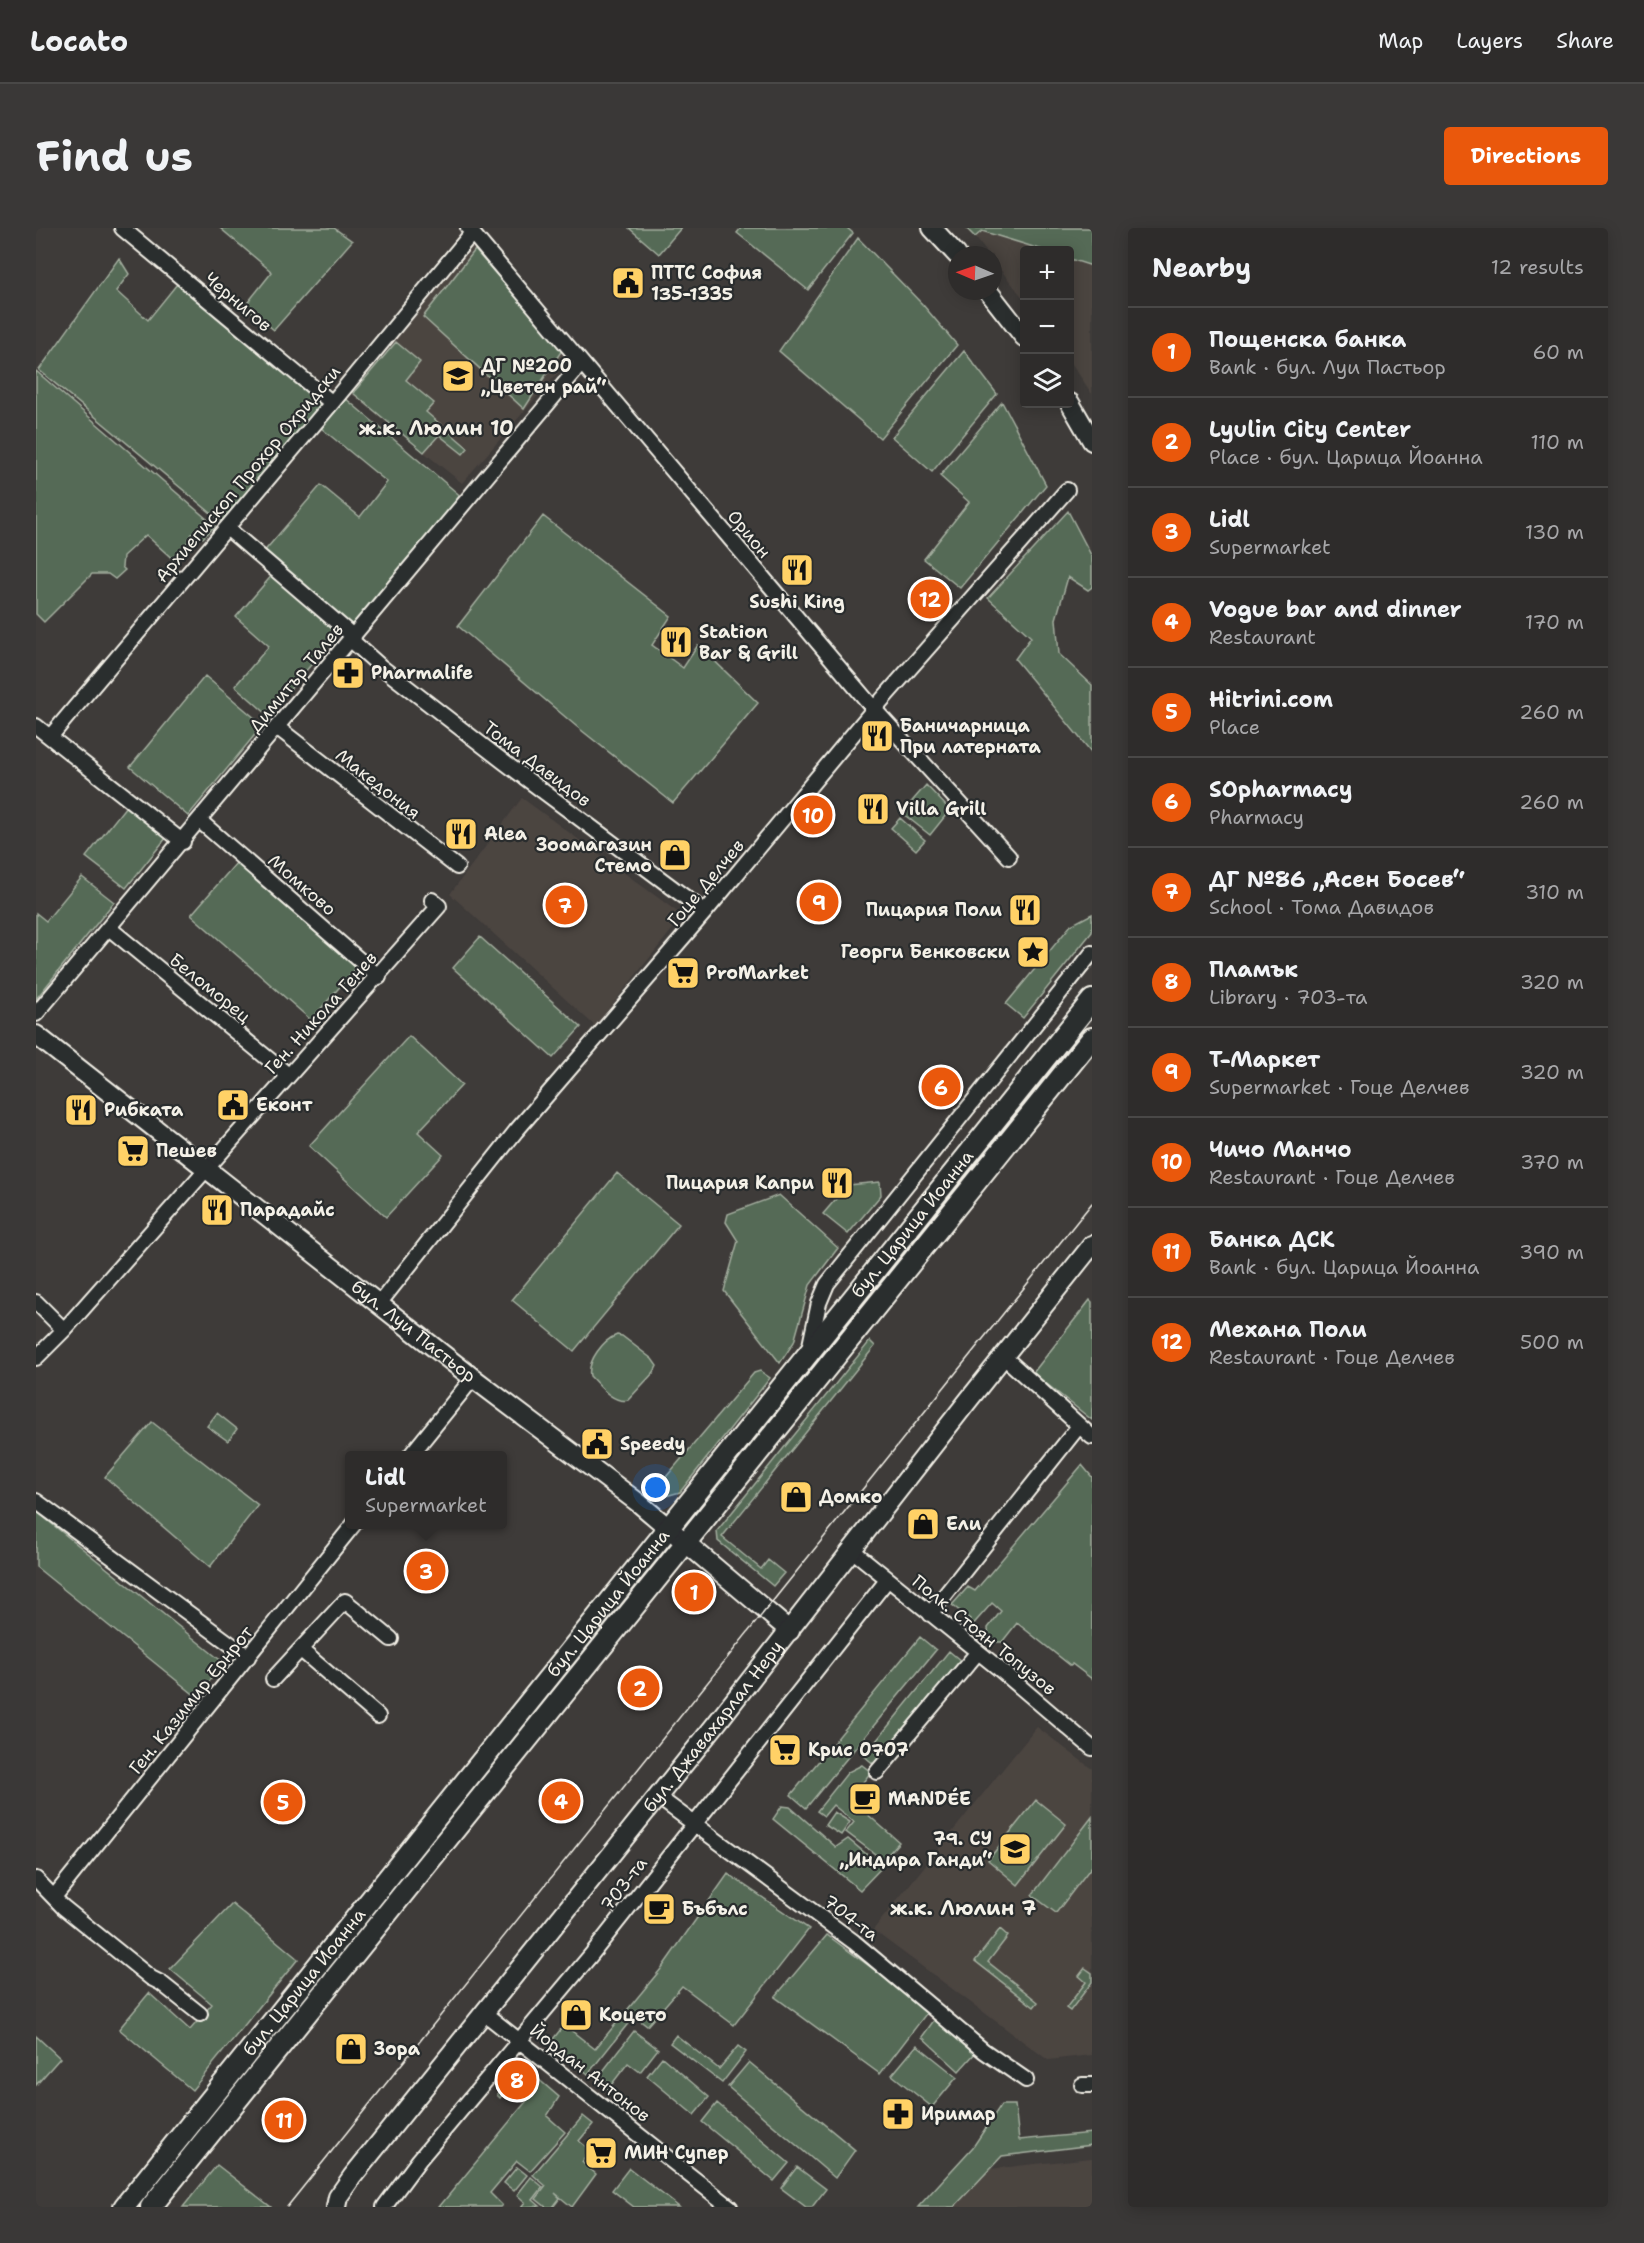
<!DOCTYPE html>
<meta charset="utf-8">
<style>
body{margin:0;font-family:"Shantell Sans",sans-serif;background:#3a3837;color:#f1f3f6}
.controls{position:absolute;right:18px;top:18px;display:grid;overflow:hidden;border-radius:6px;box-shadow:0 3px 15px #0003}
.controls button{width:54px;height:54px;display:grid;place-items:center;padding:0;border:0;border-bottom:2px solid #494847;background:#2e2c2b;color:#f1f3f6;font:30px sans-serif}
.compass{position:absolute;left:912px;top:18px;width:54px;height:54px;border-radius:50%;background:#2e2c2b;box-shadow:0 3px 15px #0003;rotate:272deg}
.you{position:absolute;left:620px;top:1260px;width:21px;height:21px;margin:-15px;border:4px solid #fff;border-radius:50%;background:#1a73e8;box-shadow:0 0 0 9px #1a73e833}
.badge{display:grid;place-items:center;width:39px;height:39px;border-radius:50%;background:#ea580c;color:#fff;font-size:20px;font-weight:700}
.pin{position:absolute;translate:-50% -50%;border:3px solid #fff;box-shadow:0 2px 6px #0006}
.popup{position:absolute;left:309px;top:1223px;width:162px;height:78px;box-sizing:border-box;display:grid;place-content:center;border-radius:6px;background:#2e2c2b;filter:drop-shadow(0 2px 4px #0005);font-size:20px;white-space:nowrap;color:#a7a7a9}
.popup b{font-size:22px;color:#f1f3f6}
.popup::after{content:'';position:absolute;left:50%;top:100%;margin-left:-12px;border:12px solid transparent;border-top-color:#2e2c2b}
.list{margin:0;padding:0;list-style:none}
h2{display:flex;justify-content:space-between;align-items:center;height:78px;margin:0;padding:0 24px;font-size:26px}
h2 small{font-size:20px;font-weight:400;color:#a7a7a9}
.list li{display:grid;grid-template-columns:39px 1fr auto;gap:18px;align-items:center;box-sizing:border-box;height:90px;padding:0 24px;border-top:2px solid #494847}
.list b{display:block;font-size:22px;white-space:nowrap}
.list p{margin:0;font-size:20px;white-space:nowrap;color:#a7a7a9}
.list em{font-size:20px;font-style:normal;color:#a7a7a9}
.icon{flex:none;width:33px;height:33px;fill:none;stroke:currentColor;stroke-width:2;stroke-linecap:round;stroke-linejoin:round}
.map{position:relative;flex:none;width:1056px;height:1979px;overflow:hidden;border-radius:6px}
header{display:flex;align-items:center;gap:36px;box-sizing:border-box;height:84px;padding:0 30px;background:#2e2c2b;border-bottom:2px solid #494847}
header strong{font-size:28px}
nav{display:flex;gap:33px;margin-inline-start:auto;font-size:21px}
.intro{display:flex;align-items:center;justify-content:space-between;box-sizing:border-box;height:144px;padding:0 36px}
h1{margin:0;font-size:42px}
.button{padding:15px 27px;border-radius:6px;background:#ea580c;color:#fff;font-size:21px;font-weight:700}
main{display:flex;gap:36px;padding:0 36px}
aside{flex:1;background:#2e2c2b;border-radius:6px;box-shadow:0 3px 15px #0003}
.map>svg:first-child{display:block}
.built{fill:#4c4541}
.green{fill:#546a56;stroke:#a4ae9f;stroke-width:1.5}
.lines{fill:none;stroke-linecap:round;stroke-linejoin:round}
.street-casing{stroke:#f4f1e8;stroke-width:18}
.secondary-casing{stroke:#f4f1e8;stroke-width:22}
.primary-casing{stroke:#f4f1e8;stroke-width:24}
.street{stroke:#2a2d2e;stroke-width:14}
.secondary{stroke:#2a2d2e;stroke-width:18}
.primary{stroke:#2a2d2e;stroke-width:20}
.tram{stroke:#f4f1e8;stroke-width:1.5}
.labels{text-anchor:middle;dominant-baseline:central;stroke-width:4.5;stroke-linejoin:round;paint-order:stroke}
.poi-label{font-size:18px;font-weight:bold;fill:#f4f1e8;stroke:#2a2d2e;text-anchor:start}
.street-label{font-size:18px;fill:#f4f1e8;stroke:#2a2d2e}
.quarter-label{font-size:21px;font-weight:bold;fill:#f4f1e8;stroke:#2a2d2e}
</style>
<header>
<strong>Locato</strong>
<nav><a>Map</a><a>Layers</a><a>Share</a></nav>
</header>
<div class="intro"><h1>Find us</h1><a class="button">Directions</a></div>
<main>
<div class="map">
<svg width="1056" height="1979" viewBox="0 0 1056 1979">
<rect width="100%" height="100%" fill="#3e3b39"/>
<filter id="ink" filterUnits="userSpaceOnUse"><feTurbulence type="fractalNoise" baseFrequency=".0167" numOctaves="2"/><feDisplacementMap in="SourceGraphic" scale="12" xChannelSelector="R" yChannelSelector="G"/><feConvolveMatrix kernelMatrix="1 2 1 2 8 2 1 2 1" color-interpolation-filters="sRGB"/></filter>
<g filter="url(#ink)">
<path class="built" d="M946,3L1007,22H988V71L957,32V27H953L939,9Z
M436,16L532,133L426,255L313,164Z
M1034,31L1056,38V166L1034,133Z
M486,570L647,688L559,798L414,666Z
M1001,1499L1056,1541V1827L1012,1832L837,1702Z
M1056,1930V1979H918L953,1941Z"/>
<path class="green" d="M184,0H298L316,13L238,102L209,78L236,44Z
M593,0H645L623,26Z
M705,0H811L817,5L772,62L701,5Z
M930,0H1056V38L1034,31V22H1007L946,3L939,9Z
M822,10L887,77L921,117L844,210L743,123Z
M439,22L526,122L488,181L387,89Z
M83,30L93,46L80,63L112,92L141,56L288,173L187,295L3,142Z
M360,114L384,134L370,152L398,175L390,184L432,220L427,226L403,207L388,224L317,165Z
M928,123L961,166L896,244L856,209Z
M0,143L179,298L167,310L156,306L140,334L110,307L87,328L86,339L89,342L79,351L72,346H56L8,394L0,386Z
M309,170L427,270L317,403L226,326L285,257L324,289L351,254L285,200Z
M966,174L1010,257L924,360L888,331L933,274L904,248Z
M1032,283L1056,329V359L1052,362L1032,349L1020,391L1023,426L1056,457V525L979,431L995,409L952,370Z
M507,288L635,388L616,417L647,440L662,417L722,475L637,575L540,498L422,398Z
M238,345L304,403L232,487L199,458L233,418L200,389Z
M169,448L227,497L152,588L94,539Z
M890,557L914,582L894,607L866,585Z
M90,578L130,610L90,660L50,629Z
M864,590L889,612L880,622L855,600Z
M201,634L321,739L275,792L155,687Z
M46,649L78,674L0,771V685L10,693Z
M1056,686V704L987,790L970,776L1035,697Z
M444,709L545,799L517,830L417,740Z
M373,808L426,857L382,904L407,927L350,989L273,918Z
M581,945L643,996L538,1123L476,1072Z
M844,954L845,967L812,1006L787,986L812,957Z
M743,967L802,1020L774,1057L758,1114L744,1135L688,1063L702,1013L690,994L692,986Z
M1054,1072L1056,1074V1192L997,1145Z
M581,1107L586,1108L616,1131L621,1138L618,1144L592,1172C577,1176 564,1158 554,1148C551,1133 567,1112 581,1107Z
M834,1113L839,1118L686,1309L725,1341L732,1332L748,1345L737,1358L682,1313L681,1303Z
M724,1143L734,1150L644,1264L630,1268L619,1262L718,1145Z
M181,1185L201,1201L192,1213L171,1198Z
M116,1194L222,1277L174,1339L69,1249Z
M1046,1237L1056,1249V1451L1036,1436L1034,1437L981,1395L966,1414H953L952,1400L965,1383L956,1375L933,1401L928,1399L934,1391L916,1377L932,1359L939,1363Z
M0,1283L188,1435L161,1469L0,1339Z
M884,1409L900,1422L770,1580L755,1567Z
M913,1423L925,1433L840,1538L828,1528Z
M826,1537L835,1544L814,1571L863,1614L847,1632L810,1604L818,1594L797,1577L788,1588L781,1583L812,1544Z
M1000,1572L1030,1596L982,1657L952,1632Z
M746,1578L754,1579L800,1619L812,1611L846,1639L824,1662L737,1591Z
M798,1584L814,1594L805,1607L789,1597Z
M1056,1589V1638L1020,1685L996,1667Z
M692,1646L773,1701L698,1797L646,1758L611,1798L598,1788L552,1846L514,1815L528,1797L559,1821L625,1741Z
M196,1676L262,1731L156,1862L83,1801L113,1765L154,1802L176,1776L134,1741Z
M964,1701L972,1708L952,1734L1002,1774L998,1779L939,1733Z
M791,1707L893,1782L844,1846L739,1769Z
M1049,1740L1056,1745V1754L1034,1783L1030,1780L1050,1754L1043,1748Z
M901,1788L941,1823L923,1843L886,1809Z
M598,1803L622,1821L604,1844L592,1835L572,1861L560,1852Z
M640,1807L683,1841L702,1818L710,1824L686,1855L634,1815Z
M0,1808L24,1830L0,1857Z
M881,1817L921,1849L896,1879L856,1847Z
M626,1829L673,1869L658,1887L611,1848Z
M713,1834L819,1922L799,1950L692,1859Z
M486,1837L523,1869L511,1888L529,1904L494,1943L481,1933L454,1965L466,1977L464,1979H403L498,1864L481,1850L464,1870L461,1867Z
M681,1875L753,1935L738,1953L666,1894Z
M965,1877H979L983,1912L1056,1905V1917L966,1928L918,1979H882L937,1919Z
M547,1888L557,1896L543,1913L554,1922L546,1934L560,1946L536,1979L519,1965L524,1970L517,1979H510L500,1971L510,1958L497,1947Z
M181,1937L235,1979H147Z
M481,1939L491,1947L478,1963L468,1955Z
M761,1939L790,1961L776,1979H770L745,1960Z
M593,1940L643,1979H598L576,1962Z
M495,1949L507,1959L497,1972L504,1978L485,1979L489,1974L481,1967Z"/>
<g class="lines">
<g class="street-casing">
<path id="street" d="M86,0L296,175
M432,0L838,481L973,629
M191,300L318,409
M315,412L344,438L468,534L669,684
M0,498L147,614
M242,500L421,639
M14,509L296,175L436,5
M164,593L343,749
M73,700L252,847
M0,786L545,136
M0,1074L28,1102
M342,1077L480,903L669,684L838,481L1031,262
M773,1122L783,1075L791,1056L1056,725
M967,1128L1056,1209
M0,1130L28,1102L403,678L396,672
M374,1228L437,1150
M0,1273L212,1429
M816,1322L961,1439L1056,1520
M894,1386L1043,1198
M265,1422L342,1488
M237,1451L309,1373L355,1411
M841,1544L942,1424
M622,1569L818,1714L948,1823L990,1852
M0,1651L27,1679L115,1750L125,1755L164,1786
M18,1669L318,1296
M448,1785L694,1979
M1046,1857H1056
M348,1979L383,1932L555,1727L852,1351"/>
</g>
<g class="secondary-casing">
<g id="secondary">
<path d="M896,0L921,27"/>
<path d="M952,63L988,109"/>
<path d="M1034,175L1056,213"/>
<path id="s1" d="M0,807L437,1150L604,1276L754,1403"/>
<path id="s2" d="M300,1979L302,1969L316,1949L680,1496L931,1174L1056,1017"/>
</g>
</g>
<g class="primary-casing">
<g id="primary">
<path id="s3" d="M88,1979L1056,772"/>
<path d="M115,1979L1056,810"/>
</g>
</g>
<use href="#street" class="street"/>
<use href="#secondary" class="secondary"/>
<use href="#primary" class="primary"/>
<path class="tram" d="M251,1979L1056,975"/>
</g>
</g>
<defs>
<g id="civic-square" transform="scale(1.725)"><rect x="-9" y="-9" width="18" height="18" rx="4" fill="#ffd166" stroke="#2a2d2e"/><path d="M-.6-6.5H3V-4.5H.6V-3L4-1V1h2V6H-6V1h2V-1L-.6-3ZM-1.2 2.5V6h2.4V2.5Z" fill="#111"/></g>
<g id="school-square" transform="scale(1.725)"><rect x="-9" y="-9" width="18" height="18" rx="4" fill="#ffd166" stroke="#2a2d2e"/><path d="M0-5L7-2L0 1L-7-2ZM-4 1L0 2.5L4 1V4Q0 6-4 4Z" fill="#111"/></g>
<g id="restaurant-square" transform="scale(1.725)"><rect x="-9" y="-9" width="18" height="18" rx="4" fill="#ffd166" stroke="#2a2d2e"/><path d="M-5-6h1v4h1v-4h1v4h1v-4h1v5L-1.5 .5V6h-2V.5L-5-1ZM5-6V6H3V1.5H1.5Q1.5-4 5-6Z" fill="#111"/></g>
<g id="pharmacy-square" transform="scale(1.725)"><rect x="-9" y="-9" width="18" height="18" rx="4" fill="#ffd166" stroke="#2a2d2e"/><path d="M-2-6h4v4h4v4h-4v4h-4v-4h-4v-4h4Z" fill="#111"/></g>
<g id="shop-square" transform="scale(1.725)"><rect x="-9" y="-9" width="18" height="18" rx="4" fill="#ffd166" stroke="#2a2d2e"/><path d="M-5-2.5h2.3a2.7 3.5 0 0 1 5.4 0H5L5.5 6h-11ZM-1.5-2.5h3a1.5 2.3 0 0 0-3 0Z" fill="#111"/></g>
<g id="sight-square" transform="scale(1.725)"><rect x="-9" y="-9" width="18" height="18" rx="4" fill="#ffd166" stroke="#2a2d2e"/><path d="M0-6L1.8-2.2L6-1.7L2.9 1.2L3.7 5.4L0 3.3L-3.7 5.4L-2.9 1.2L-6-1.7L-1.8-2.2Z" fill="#111"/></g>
<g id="supermarket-square" transform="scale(1.725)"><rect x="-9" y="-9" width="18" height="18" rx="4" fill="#ffd166" stroke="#2a2d2e"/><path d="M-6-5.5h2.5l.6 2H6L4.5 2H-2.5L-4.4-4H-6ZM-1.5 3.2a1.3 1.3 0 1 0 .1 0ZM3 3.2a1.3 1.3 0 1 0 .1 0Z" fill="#111"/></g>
<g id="cafe-square" transform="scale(1.725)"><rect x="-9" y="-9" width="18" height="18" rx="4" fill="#ffd166" stroke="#2a2d2e"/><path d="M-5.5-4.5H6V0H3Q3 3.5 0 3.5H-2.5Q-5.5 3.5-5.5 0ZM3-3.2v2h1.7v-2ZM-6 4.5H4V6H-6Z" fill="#111"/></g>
</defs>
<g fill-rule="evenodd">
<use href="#civic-square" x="592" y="55"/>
<use href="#school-square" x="422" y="148"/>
<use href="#restaurant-square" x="761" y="342"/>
<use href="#restaurant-square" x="640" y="414"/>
<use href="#pharmacy-square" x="312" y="445"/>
<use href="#restaurant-square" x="841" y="508"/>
<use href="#restaurant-square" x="837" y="581"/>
<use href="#restaurant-square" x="425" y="606"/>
<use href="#shop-square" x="639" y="627"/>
<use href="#restaurant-square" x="989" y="682"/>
<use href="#sight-square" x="997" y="724"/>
<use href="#supermarket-square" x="647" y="745"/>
<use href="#civic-square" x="197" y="877"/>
<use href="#restaurant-square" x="45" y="882"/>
<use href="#supermarket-square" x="97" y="923"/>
<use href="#restaurant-square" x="801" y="955"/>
<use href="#restaurant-square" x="181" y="982"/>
<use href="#civic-square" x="561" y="1216"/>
<use href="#shop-square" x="760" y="1269"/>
<use href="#shop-square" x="887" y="1296"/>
<use href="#supermarket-square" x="749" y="1522"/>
<use href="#cafe-square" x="829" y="1571"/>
<use href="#school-square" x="979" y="1621"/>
<use href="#cafe-square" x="623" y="1681"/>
<use href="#shop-square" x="540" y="1787"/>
<use href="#shop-square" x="315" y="1821"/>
<use href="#pharmacy-square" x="862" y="1886"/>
<use href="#supermarket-square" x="565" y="1925"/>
</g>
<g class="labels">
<g class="poi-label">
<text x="615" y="45">ПТТС София<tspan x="615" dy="21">135-1335</tspan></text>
<text x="445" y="138">ДГ №200<tspan x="445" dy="21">„Цветен рай“</tspan></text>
<text x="761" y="374" text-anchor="middle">Sushi King</text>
<text x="663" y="404">Station<tspan x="663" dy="21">Bar &amp; Grill</tspan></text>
<text x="335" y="445">Pharmalife</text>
<text x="864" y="498">Баничарница<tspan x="864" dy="21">При латерната</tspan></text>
<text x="860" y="581">Villa Grill</text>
<text x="448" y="606">Alea</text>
<text x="616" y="617" text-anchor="end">Зоомагазин<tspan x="616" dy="21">Стемо</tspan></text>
<text x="966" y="682" text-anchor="end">Пицария Поли</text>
<text x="974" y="724" text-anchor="end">Георги Бенковски</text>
<text x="670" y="745">ProMarket</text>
<text x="220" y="877">Еконт</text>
<text x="68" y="882">Рибката</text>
<text x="120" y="923">Пешев</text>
<text x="778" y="955" text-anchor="end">Пицария Капри</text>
<text x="204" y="982">Парадайс</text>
<text x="584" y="1216">Speedy</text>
<text x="783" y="1269">Домко</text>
<text x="910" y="1296">Ели</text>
<text x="772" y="1522">Крис 0707</text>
<text x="852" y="1571">MANDÉE</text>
<text x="956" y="1611" text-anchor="end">79. СУ<tspan x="956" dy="21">„Индира Ганди“</tspan></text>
<text x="646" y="1681">Бъбълс</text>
<text x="563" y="1787">Коцето</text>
<text x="338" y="1821">Зора</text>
<text x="885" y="1886">Иримар</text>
<text x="588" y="1925">МИН Супер</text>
</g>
<g class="street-label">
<text transform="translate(202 74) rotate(40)">Чернигов</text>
<text transform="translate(212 246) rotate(-50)">Архиепископ Прохор Охридски</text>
<text transform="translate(713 306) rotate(50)">Орион</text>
<text transform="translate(260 450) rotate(-50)">Димитър Талев</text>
<text transform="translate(501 536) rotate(37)">Тома Давидов</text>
<text transform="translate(342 556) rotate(38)">Македония</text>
<text transform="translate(670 655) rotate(-50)">Гоце Делчев</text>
<text transform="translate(266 657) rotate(41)">Момково</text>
<text transform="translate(174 760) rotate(39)">Беломорец</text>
<text transform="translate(285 785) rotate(-48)">Ген. Никола Генев</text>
<text stroke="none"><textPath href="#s3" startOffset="1260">бул. Царица Йоанна</textPath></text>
<text stroke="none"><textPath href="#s1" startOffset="480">бул. Луи Пастьор</textPath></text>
<text stroke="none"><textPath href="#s3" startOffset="774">бул. Царица Йоанна</textPath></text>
<text transform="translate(948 1407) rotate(39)">Полк. Стоян Топузов</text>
<text transform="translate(155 1472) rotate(-51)">Ген. Казимир Ернрот</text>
<text stroke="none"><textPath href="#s2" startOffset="612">бул. Джавахарлал Неру</textPath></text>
<text transform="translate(588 1656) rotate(-52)">703-та</text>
<text transform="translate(815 1690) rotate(37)">704-та</text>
<text stroke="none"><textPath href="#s3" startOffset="288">бул. Царица Йоанна</textPath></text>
<text transform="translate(554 1845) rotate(38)">Йордан Антонов</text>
</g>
<g class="quarter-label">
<text x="400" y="200">ж.к. Люлин 10</text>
<text x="927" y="1680">ж.к. Люлин 7</text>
</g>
</g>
</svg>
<div class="controls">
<button>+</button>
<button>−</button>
<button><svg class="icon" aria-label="layers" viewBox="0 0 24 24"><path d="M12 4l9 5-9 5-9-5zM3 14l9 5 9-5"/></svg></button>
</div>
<svg class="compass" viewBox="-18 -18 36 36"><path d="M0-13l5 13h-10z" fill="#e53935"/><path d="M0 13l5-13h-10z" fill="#a7a7a9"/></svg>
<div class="you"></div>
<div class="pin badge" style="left:658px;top:1364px">1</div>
<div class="pin badge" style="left:604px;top:1460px">2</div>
<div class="pin badge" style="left:390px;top:1343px">3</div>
<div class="popup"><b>Lidl</b>Supermarket</div>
<div class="pin badge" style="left:525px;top:1573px">4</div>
<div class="pin badge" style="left:247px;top:1574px">5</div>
<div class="pin badge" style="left:905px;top:859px">6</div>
<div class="pin badge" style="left:529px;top:677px">7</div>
<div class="pin badge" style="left:481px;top:1852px">8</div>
<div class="pin badge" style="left:783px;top:674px">9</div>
<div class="pin badge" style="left:777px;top:587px">10</div>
<div class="pin badge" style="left:248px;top:1892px">11</div>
<div class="pin badge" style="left:894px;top:371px">12</div>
</div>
<aside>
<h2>Nearby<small>12 results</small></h2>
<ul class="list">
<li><span class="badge">1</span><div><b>Пощенска банка</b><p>Bank · бул. Луи Пастьор</p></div><em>60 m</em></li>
<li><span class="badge">2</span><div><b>Lyulin City Center</b><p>Place · бул. Царица Йоанна</p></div><em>110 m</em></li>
<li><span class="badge">3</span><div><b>Lidl</b><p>Supermarket</p></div><em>130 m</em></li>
<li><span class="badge">4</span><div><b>Vogue bar and dinner</b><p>Restaurant</p></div><em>170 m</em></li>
<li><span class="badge">5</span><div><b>Hitrini.com</b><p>Place</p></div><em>260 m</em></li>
<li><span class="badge">6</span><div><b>SOpharmacy</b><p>Pharmacy</p></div><em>260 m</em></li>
<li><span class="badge">7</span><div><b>ДГ №86 „Асен Босев“</b><p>School · Тома Давидов</p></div><em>310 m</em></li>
<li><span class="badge">8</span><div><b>Пламък</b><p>Library · 703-та</p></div><em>320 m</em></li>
<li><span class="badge">9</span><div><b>Т-Маркет</b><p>Supermarket · Гоце Делчев</p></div><em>320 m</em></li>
<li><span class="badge">10</span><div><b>Чичо Манчо</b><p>Restaurant · Гоце Делчев</p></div><em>370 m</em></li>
<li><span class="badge">11</span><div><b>Банка ДСК</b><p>Bank · бул. Царица Йоанна</p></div><em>390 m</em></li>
<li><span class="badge">12</span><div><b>Механа Поли</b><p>Restaurant · Гоце Делчев</p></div><em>500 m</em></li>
</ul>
</aside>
</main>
